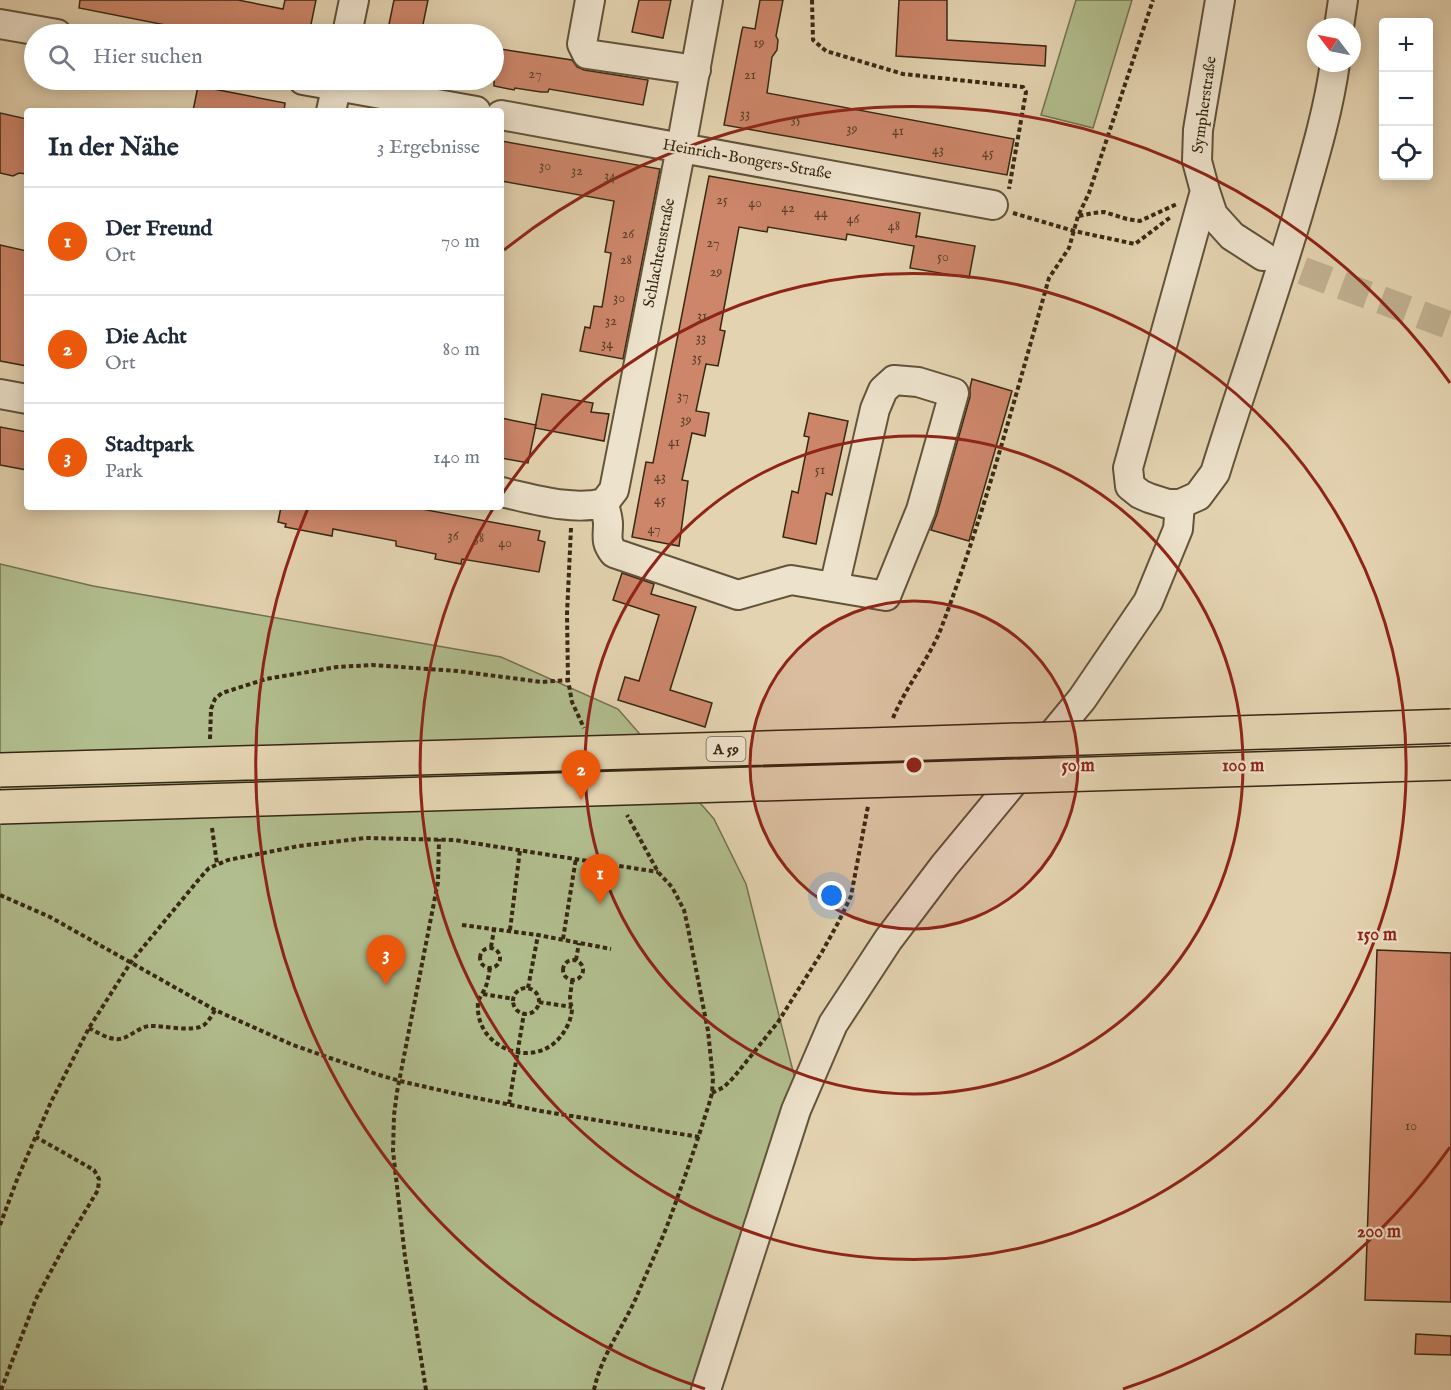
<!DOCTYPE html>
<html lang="de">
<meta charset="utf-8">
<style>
body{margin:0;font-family:"IM FELL English",serif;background:#f6f6f7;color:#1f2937}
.controls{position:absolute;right:18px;top:18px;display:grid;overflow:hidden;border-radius:6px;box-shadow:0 3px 15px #0003}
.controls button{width:54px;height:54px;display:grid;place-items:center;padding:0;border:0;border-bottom:2px solid #e0e1e3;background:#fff;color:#1f2937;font:30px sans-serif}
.compass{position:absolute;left:1307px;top:18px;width:54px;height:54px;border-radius:50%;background:#fff;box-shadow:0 3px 15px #0003;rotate:302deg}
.you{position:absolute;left:832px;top:896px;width:21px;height:21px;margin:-15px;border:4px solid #fff;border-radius:50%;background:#1a73e8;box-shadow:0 0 0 9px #1a73e833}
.badge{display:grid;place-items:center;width:39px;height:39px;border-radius:50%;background:#ea580c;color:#fff;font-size:20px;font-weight:700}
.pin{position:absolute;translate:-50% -50px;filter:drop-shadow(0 2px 3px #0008)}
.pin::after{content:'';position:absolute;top:32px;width:21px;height:18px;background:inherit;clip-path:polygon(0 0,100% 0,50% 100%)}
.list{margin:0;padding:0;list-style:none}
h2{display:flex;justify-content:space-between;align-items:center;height:78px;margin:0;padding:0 24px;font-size:26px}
h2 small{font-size:20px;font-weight:400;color:#747a83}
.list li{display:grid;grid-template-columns:39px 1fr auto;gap:18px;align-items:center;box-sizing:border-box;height:108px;padding:0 24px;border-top:2px solid #e0e1e3}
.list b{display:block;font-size:22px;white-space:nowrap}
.list p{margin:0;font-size:20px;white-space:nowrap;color:#747a83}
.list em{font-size:20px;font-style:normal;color:#747a83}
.icon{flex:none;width:33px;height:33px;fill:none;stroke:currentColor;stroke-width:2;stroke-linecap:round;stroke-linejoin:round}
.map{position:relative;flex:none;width:1451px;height:1390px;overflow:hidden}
.search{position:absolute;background:#fff;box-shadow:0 3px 15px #0003;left:24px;top:24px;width:480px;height:66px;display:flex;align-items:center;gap:15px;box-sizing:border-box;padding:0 21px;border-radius:33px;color:#747a83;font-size:22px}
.panel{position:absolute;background:#fff;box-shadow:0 3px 15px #0003;left:24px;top:108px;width:480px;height:402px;border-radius:6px}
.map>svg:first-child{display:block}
.green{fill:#b1bd8e;stroke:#747250;stroke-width:1.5}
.building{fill:#cd866a;stroke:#372813;stroke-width:1.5}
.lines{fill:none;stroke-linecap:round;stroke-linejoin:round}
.minor-tunnel{stroke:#c1b191;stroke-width:28;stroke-dasharray:28 14;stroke-linecap:butt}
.minor-casing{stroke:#62533a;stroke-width:32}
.path{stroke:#372813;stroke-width:4;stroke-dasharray:4.5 3;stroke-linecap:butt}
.minor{stroke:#ede2cc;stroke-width:28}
.highway-bridge-casing{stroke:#372813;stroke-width:36;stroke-linecap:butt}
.highway-bridge{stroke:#e4d3b1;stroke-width:33}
.ring{fill:none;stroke:#8f2418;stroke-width:3}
.labels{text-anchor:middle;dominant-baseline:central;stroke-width:4.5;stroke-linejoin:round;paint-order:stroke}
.number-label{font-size:14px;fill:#5c4029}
.shield{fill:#ede2cc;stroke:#6e604a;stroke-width:1.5}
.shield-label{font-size:15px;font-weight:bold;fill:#372813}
.street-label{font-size:16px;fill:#372813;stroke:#ede2cc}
.centre{fill:#8f2418;stroke:#ede2cc;stroke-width:3}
.ring-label{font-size:18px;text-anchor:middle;font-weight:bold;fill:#8f2418;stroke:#ede2cc;stroke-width:4.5;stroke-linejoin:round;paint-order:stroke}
</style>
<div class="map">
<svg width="1451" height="1390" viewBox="0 0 1451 1390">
<rect width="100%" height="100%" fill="#e4d3b1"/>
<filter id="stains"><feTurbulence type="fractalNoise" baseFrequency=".00333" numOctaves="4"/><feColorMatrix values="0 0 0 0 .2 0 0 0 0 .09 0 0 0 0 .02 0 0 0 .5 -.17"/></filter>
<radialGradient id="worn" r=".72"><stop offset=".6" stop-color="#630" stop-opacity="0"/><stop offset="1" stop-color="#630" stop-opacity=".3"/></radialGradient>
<path class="green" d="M1076,0H1132L1093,128L1041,115Z
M0,564L93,586L501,657L618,709L714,819L746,884L797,1087L695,1390H0Z"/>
<path class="building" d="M80,0H238L283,9L285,0H316L309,34H211L79,8Z
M394,0H428L421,34H387Z
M639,0H671L663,38L632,32Z
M760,0H783L776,36L778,40L777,50L772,57L767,93L1014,139L1007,175L724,125L742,30L743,27L755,29Z
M899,0H947V40L1046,46L1045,66L896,56Z
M494,48L572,60L577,67L584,70L648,80L643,105L549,89L548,92H541L515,88L514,90L494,86Z
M198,86L285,103L284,111H193Z
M0,113L27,119V174L19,173L13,176L0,173Z
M501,141L660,169L623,359L580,351L585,327L590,328L594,306L602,307L611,253L605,252L614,201L501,181Z
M709,176L920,213L916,238V236L975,246L969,278L910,268L914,246L847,234L846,240L768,227L767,232L739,227L720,330L725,331L718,366L706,364L696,411L709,413L705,436L692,433L682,480L688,481L679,546L632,537L646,462L653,463Z
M0,245L27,251V366L0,361Z
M972,379L1012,391L969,541L931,530L937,514L970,397V388Z
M542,394L593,403L591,412L609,414L604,441L535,428Z
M809,413L848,421L832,495L826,493L816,544L783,537L792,491L798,493L809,437L804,436Z
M501,418L536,425L528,463L501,458Z
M0,427L27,432V470L0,465Z
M281,507H421V509L540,531L538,540L545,542L539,572L462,559L461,564L435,559L436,554L396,546V541L333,529L332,536L285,527L286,524L278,522Z
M622,573L654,584L651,594L696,607L670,690L712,703L705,727L618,700L625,677L639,681L659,615L613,600Z
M1377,950L1451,953V1302L1365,1300Z
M1416,1334L1451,1336V1355L1415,1354Z"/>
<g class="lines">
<path class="minor-tunnel" d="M1263,256L1451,326"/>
<g class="minor-casing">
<path id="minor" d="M590,0L582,44L587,54L696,70
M1220,0L1198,130L1197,161L1205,191L1213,215L1232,236L1263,256
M0,24L57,34
M1339,27L1343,0
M347,34L354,0
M303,80L476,111
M331,111L338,80
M501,115L993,205
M1205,191L1128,468L1130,486L1140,494L1149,498L1168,504H1180L1198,496L1215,473C1242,386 1272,301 1298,214C1312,165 1328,114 1335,63
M0,394L27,399
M501,492C534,499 571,511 604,503
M604,503C605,510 608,517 608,524C608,537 605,542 614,553L738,595L791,580L886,596L921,510L954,393L918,382L894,380L883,390L875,409L834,587
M604,503L614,490L681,148L708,0
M706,1390L796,1110L833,1024L888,940L944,866L1082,699L1148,602L1178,529L1180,504"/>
</g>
<path class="path" d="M812,0L813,40L826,51L903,74L1023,87L1026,92L1009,189
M1013,213L1074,231L1135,244L1172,216
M1079,216L1093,213L1104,212L1127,219L1140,221L1177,204
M571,528L567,614L568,680L572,702L584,728
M893,718C906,686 930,658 942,626C985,512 1016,394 1049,278L1069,248L1078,216L1089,193L1153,0
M210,739L211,709L215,699L222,693L266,679L302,673L337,667L372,665L457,671L542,682L568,680
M212,828L217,864
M0,895L50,917L215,1010L293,1045L376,1074L400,1081L457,1094L541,1111L699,1137
M462,925L538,935L611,949
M510,930L520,850
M563,939L576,858
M491,947L494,930
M480 958a10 10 0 1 1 20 0a10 10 0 1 1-20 0Z
M563 970a10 10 0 1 1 20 0a10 10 0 1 1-20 0Z
M576,960L579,943
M490,968C489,974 488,980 486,986C484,992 479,997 478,1003C474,1051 541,1073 565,1030C569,1024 572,1015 572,1008C571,1005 570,1002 570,999C570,993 572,986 572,980
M528,988L538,935
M513 1001a13 13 0 1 1 26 0a13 13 0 1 1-26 0Z
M483,994L514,999
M539,1002L572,1007
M89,1028C97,1032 106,1038 115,1039C127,1041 136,1028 149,1026C163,1025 192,1033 204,1025C209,1021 212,1015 215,1010
M712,1093L724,1087L734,1077L778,1022L822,952L838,923L851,896L868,806
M509,1104L524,1013
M0,1225L18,1177L51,1102L89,1028L131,962L200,878L209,868L228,860L299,846L366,838L454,840L658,872
M1,1390L36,1299L65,1245L98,1190L99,1179L94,1170L36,1137
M426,1390L405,1257L393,1151L394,1115L397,1092L438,882L439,839
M594,1390C601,1356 622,1329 636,1298C646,1274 657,1251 667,1226C682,1186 696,1145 709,1104L712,1093L713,1079L708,1031L688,928L684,910L672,887L658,872L627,815"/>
<use href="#minor" class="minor"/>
<g class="highway-bridge-casing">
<path id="highway-bridge" d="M0,770L868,745L1451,726
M0,807L1451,763"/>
</g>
<use href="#highway-bridge" class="highway-bridge"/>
</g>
<circle cx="914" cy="765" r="164" fill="#8f2418" fill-opacity=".12"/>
<g class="ring">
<circle cx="914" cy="765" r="164"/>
<circle cx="914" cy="765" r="329"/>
<path d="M503 493A493 493 0 1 1 494 507"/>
<path d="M1450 1147A658 658 0 0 1 1123 1389M705 1389A658 658 0 0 1 308 508M504 250A658 658 0 0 1 1450 383"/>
</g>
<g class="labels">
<g class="number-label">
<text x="759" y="43">19</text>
<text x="535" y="74">27</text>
<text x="750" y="75">21</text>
<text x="745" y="114">33</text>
<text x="796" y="119">35</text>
<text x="852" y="129">39</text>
<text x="898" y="131">41</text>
<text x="938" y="150">43</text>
<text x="988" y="153">45</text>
<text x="545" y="166">30</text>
<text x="577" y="171">32</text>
<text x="610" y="176">34</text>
<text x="722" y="200">25</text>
<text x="755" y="203">40</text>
<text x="788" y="208">42</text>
<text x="821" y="213">44</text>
<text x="853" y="219">46</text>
<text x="894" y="226">48</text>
<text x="628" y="234">26</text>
<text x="713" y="243">27</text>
<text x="943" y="257">50</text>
<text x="626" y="260">28</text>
<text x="716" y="272">29</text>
<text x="619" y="298">30</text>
<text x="702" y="316">31</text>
<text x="611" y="321">32</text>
<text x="701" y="338">33</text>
<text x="607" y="344">34</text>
<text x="697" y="358">35</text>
<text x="683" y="396">37</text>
<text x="686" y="420">39</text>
<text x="674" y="442">41</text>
<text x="820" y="470">51</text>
<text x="660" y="477">43</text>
<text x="660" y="500">45</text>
<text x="654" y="529">47</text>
<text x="453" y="536">36</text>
<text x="479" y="538">38</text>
<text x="505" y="543">40</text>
<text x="1411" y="1126">10</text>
</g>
<rect class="shield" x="706.5" y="737" width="39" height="24" rx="4.5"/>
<g class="shield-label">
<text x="726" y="749">A 59</text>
</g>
<g class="street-label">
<text transform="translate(1205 105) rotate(-82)">Sympherstraße</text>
<text transform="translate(747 160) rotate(10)">Heinrich-Bongers-Straße</text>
<text transform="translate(660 253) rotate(-79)">Schlachtenstraße</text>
</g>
</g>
<circle cx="914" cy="765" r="9" class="centre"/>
<g class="ring-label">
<text x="1078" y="771">50 m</text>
<text x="1243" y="771">100 m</text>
<text x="1377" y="940">150 m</text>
<text x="1379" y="1237">200 m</text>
</g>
<rect width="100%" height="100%" filter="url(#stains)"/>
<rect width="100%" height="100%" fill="url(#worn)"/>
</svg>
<div class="controls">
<button>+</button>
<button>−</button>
<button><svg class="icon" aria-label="locate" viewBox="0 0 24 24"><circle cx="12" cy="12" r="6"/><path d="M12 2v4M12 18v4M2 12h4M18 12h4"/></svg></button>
</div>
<svg class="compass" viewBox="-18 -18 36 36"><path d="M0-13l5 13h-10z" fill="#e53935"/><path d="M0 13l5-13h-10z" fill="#747a83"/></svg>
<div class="you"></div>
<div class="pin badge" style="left:600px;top:904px">1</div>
<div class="pin badge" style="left:581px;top:800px">2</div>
<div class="pin badge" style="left:386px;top:985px">3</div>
<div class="search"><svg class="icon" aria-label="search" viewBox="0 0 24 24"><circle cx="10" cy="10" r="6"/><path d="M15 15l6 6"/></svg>Hier suchen</div>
<section class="panel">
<h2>In der Nähe<small>3 Ergebnisse</small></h2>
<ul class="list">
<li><span class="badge">1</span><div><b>Der Freund</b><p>Ort</p></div><em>70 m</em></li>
<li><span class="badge">2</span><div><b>Die Acht</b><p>Ort</p></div><em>80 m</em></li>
<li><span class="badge">3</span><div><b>Stadtpark</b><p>Park</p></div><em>140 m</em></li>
</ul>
</section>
</div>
